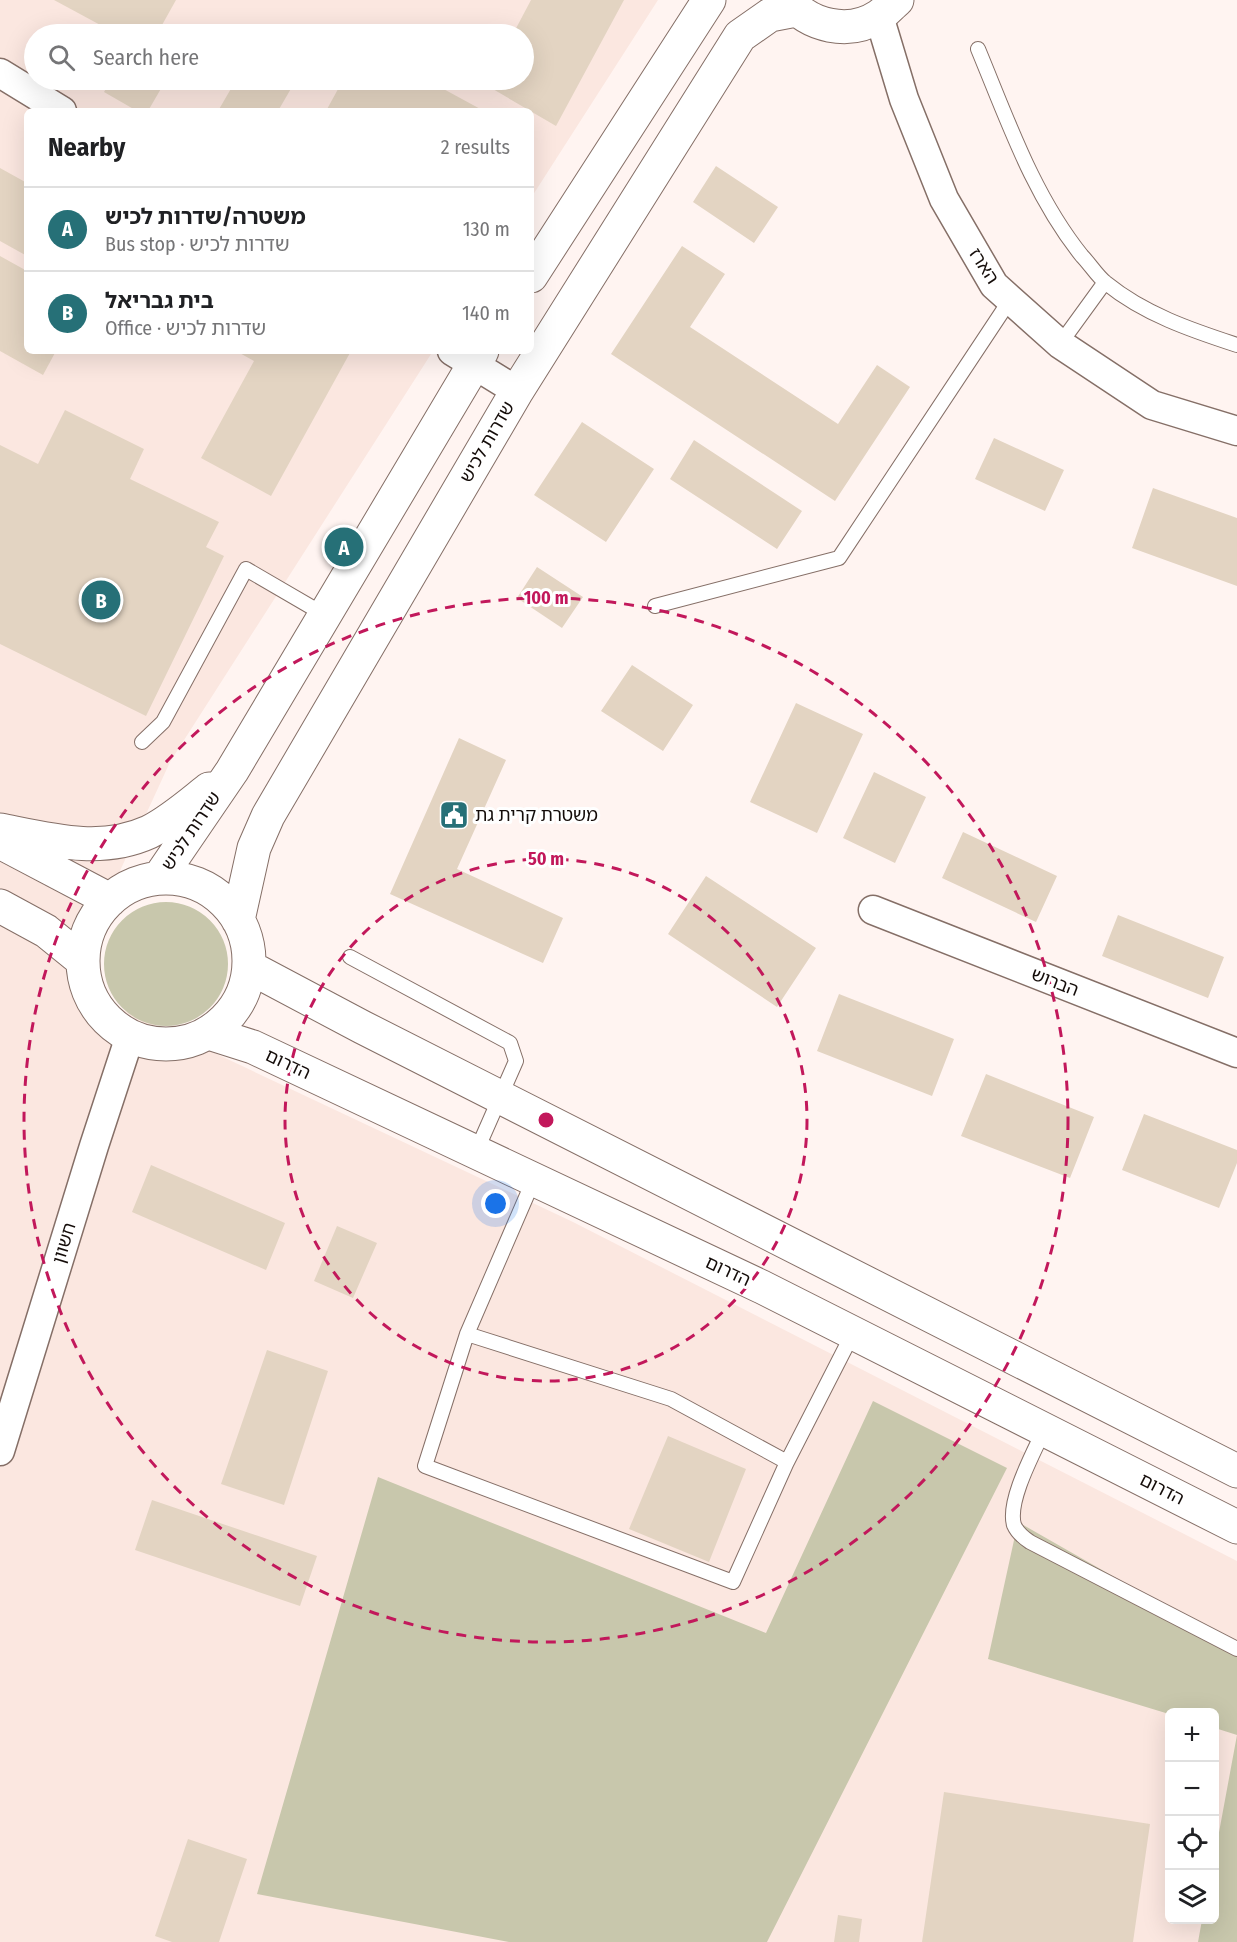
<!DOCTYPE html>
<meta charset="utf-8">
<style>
body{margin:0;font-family:"Fira Sans Condensed","Noto Sans Hebrew",sans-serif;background:#f6f6f6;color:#202124}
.controls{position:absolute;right:18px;bottom:18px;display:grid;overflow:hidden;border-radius:9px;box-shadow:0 6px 24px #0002}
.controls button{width:54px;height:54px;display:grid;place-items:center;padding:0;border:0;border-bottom:2px solid #e0e0e0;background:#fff;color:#202124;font:30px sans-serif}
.you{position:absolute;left:496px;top:1204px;width:21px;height:21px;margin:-15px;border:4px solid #fff;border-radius:50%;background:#1a73e8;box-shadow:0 0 0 9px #1a73e833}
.badge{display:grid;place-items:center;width:39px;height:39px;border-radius:50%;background:#267077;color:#fff;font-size:20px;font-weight:700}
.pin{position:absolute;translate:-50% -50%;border:3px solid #fff;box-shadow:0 2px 6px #0006}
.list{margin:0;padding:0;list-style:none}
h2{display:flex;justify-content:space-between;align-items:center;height:78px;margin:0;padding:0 24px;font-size:26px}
h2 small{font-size:20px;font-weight:400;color:#757577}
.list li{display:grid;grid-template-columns:39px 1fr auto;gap:18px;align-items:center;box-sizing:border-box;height:84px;padding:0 24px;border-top:2px solid #e0e0e0}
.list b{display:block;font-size:22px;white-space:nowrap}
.list p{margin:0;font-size:20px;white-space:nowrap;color:#757577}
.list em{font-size:20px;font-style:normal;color:#757577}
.icon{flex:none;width:33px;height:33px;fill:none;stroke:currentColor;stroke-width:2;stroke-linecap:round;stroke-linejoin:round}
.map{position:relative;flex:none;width:1237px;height:1942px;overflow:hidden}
.search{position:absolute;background:#fff;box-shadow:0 6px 24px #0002;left:24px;top:24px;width:510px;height:66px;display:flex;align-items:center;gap:15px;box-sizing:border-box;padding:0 21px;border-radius:33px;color:#757577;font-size:22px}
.panel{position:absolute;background:#fff;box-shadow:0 6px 24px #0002;left:24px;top:108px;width:510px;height:246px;border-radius:9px}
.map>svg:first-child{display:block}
.built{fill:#fbe7e0;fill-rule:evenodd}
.green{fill:#c8c7ac}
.building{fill:#e3d4c2}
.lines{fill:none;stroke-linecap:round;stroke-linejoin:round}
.lane-casing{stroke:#856f67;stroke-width:16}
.street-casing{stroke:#856f67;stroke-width:31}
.secondary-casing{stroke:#856f67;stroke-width:35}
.lane{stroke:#fff;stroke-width:14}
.street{stroke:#fff;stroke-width:28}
.secondary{stroke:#fff;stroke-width:33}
.ring{fill:none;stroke:#c2185b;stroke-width:3;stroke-dasharray:10 8}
.labels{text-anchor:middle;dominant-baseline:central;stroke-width:6;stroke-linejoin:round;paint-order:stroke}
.street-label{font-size:18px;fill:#140c09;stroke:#fff}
.poi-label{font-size:18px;fill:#140c09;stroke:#fff;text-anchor:start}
.centre{fill:#c2185b;stroke:#fff;stroke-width:3}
.ring-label{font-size:18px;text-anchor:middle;font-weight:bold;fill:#c2185b;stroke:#fff;stroke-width:6;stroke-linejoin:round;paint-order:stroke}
</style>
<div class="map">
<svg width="1237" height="1942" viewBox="0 0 1237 1942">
<rect width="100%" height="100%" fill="#fff4f1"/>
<path class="built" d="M0,0H658L531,198V111H27V351H433L170,762L68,984L573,1222L1237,1561V1942H0ZM34,34H524V80H34ZM1170,1712H1214V1920H1170Z"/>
<path class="green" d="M104 964a62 62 0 1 1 124 0a62 62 0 1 1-124 0Z
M873,1401L1007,1468L767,1942H509L257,1894L378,1477L766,1633Z
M1018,1522L1237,1647V1942H1198L1202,1920H1214L1215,1854L1237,1735L1215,1728L1214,1712H1170L1169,1714L988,1659Z"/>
<path class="building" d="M54,0H176L157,34H117Z
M531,0H624L556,126L486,85L489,80H524V34H513Z
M111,80H166L148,111H137L104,92Z
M236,80H296L278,111H218Z
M343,80H427L484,111H326Z
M716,166L778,207L754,243L693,202Z
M0,168L27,183V256L0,241Z
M682,246L725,274L690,327L838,424L877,365L910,387L835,501L611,354Z
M0,256L27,271V351H56L43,375L0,351Z
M236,351H351L271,496L201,458L254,361Z
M65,410L144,449L130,479L219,522L206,547L224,556L146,716L0,644V445L38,464Z
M582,422L654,469L606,542L534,495Z
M994,438L1064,470L1045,511L975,479Z
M694,440L802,511L777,549L670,479Z
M1153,488L1237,518V586L1132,548Z
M537,567L583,597L562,628L517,598Z
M632,665L693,705L663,751L601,711Z
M796,703L863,734L817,833L750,802Z
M459,738L506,760L457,869L563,918L543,963L390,894Z
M874,772L926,797L895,863L843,838Z
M963,832L1057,876L1036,922L942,878Z
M706,876L816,948L777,1007L668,934Z
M1118,915L1224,957L1208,998L1102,956Z
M839,994L954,1039L932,1096L817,1051Z
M986,1074L1094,1117L1070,1178L961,1136Z
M1144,1114L1237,1150V1163L1219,1208L1122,1170Z
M151,1165L285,1223L266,1270L132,1212Z
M337,1226L377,1243L353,1298L314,1281Z
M267,1350L328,1371L284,1505L221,1484Z
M668,1436L746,1469L709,1562L629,1529Z
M152,1500L317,1556L300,1606L135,1550Z
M944,1792L1150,1824L1133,1942H922Z
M188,1839L247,1859L219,1942H172L155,1936Z
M838,1915L862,1919L859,1942H834Z"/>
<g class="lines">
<g class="lane-casing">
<path id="lane" d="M978,49C1008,121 1033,195 1082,256C1090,264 1097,276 1106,283C1144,314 1191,330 1237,345
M1060,344L1105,282
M655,606L839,558L1010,300
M142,742L163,722L246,569L325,615
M350,957L510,1043L516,1061L476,1152
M467,1334L425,1466L733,1582L787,1462L671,1399L467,1334L534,1179
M1044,1430C1034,1452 1007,1501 1014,1525C1017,1532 1024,1538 1030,1542L1237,1649
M787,1462L853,1333"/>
</g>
<g class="street-casing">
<path id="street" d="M879,16L904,99L944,199L994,285L1060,344L1152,405L1237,431
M0,73L62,111
M452,351L517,391
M873,910L1237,1053
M0,1451L94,1146L130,1036"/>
</g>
<g class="secondary-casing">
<path id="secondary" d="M788,0C809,26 849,36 879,16C885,12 891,5 897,0
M531,276L709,0
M0,830C50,840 101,854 149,832C171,821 190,804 209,789
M0,842L110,900
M159,878L232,771L482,351
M83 961a83 83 0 1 1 166 0a83 83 0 1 1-166 0Z
M0,906L46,931L83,961
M238,920L254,848L268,816L517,391L740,36L770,15L796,10
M249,967L362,1027L1237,1471
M209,1033L253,1047L762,1287L1237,1527"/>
</g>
<use href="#lane" class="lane"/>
<use href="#street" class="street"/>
<use href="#secondary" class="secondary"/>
</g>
<g class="ring">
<circle cx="546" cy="1120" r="261"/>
<circle cx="546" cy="1120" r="522"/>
</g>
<defs>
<g id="civic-square" transform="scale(1.5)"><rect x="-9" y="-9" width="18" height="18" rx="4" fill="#267077" stroke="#fff"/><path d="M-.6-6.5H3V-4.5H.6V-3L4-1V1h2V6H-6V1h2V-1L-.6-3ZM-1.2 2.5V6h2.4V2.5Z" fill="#fff"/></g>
</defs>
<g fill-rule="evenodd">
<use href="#civic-square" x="454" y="815"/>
</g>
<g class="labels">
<g class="street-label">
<text transform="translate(984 266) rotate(57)">הארז</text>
<text transform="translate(487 442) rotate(-60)">שדרות לכיש</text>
<text transform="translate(191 831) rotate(-56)">שדרות לכיש</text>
<text transform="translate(1055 982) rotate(21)">הברוש</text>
<text transform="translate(288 1064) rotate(25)">הדרום</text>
<text transform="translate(64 1243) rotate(-73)">חשוון</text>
<text transform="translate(728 1271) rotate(25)">הדרום</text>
<text transform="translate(1162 1489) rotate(27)">הדרום</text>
</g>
<g class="poi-label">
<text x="475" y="815">משטרת קרית גת</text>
</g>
</g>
<circle cx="546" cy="1120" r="9" class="centre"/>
<g class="ring-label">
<text x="546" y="604">100 m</text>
<text x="546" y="865">50 m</text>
</g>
</svg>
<div class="controls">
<button>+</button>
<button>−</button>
<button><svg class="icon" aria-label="locate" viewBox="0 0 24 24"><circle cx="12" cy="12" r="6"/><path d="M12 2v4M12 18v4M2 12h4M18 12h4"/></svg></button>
<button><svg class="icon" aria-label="layers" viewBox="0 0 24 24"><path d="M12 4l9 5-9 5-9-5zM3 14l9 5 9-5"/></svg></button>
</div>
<div class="you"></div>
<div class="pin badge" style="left:344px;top:547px">A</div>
<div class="pin badge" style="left:101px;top:600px">B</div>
<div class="search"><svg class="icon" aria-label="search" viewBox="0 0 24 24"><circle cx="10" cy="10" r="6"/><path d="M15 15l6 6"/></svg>Search here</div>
<section class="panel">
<h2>Nearby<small>2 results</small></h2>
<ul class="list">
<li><span class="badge">A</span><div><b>משטרה/שדרות לכיש</b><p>Bus stop · שדרות לכיש</p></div><em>130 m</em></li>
<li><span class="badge">B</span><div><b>בית גבריאל</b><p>Office · שדרות לכיש</p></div><em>140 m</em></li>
</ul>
</section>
</div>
